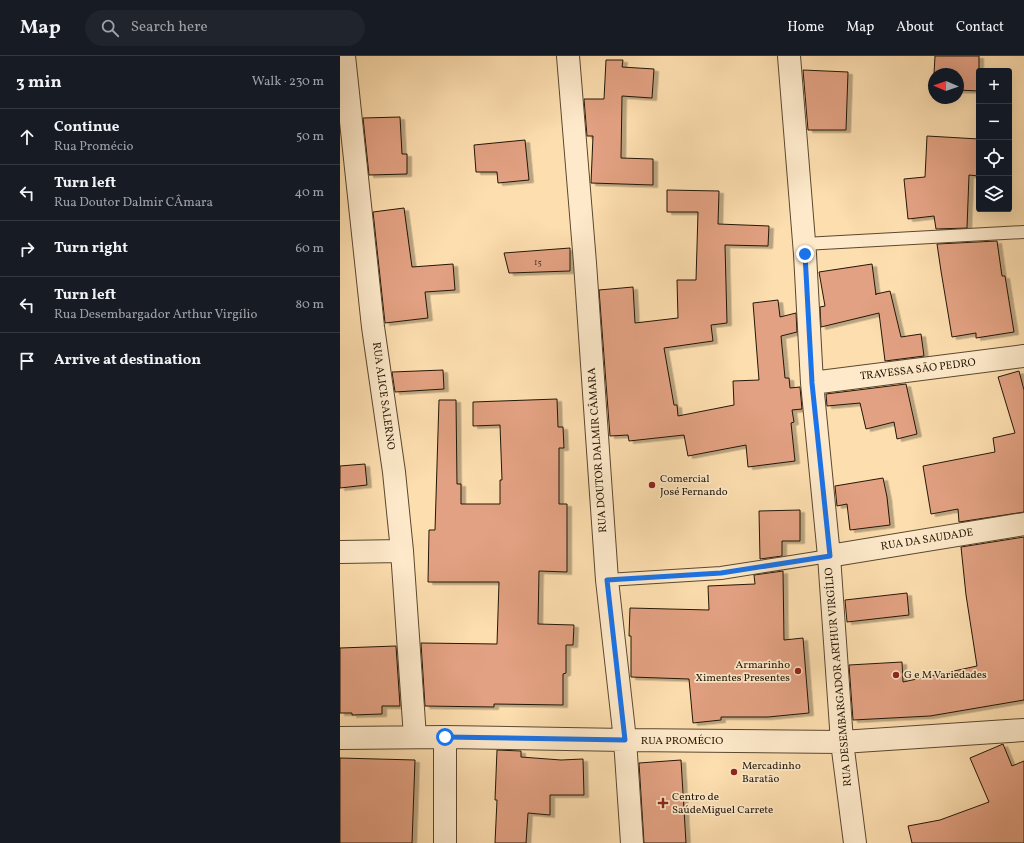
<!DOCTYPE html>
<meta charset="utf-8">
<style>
body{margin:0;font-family:Vollkorn,serif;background:#20242c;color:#f1f3f6}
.controls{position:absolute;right:12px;top:12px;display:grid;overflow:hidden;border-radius:4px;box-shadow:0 4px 16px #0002}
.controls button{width:36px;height:36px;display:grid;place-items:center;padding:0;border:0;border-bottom:1px solid #363941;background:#171b24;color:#f1f3f6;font:20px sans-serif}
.compass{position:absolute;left:588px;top:12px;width:36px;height:36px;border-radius:50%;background:#171b24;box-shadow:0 4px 16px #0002;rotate:272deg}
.stop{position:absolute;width:12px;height:12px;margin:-9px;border:3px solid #1a73e8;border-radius:50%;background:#fff}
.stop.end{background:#1a73e8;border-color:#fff;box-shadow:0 1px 4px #0008}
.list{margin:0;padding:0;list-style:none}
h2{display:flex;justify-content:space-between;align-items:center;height:52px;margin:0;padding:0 16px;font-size:17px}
h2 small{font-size:13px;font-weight:400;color:#9ea1a6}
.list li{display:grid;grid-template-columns:26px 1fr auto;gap:12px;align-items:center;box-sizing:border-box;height:56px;padding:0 16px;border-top:1px solid #363941}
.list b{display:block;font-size:15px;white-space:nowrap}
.list p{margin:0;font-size:13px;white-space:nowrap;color:#9ea1a6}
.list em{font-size:13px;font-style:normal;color:#9ea1a6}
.icon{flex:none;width:22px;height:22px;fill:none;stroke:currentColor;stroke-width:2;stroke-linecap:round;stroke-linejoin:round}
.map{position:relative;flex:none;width:684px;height:787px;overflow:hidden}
header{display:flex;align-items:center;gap:24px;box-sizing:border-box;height:56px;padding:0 20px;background:#171b24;border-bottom:1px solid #363941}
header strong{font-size:19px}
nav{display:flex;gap:22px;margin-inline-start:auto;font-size:14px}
.search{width:280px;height:36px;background:#20242c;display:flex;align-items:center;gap:10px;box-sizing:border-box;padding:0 14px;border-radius:22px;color:#9ea1a6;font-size:15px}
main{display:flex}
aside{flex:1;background:#171b24}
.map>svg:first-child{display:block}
.building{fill:#e2a182;stroke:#231606;filter:url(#shadow)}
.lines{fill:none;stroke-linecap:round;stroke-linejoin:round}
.lane-casing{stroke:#5a4830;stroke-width:14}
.street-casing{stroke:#5a4830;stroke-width:24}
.lane{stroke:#feeacb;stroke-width:12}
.street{stroke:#feeacb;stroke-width:22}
.route{stroke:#1a73e8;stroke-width:5}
.poi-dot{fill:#8f2418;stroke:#feeacb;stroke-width:1.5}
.labels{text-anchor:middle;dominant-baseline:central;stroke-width:3.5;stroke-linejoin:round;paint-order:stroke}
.number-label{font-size:9px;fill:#533925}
.street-label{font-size:11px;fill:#231606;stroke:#feeacb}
.poi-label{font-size:11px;fill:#231606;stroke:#feeacb;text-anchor:start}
</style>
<header>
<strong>Map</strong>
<div class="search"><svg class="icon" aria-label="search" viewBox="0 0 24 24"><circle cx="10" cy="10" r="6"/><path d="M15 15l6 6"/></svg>Search here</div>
<nav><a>Home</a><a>Map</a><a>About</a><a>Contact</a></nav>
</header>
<main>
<aside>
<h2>3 min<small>Walk · 230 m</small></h2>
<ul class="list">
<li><svg class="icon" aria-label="ahead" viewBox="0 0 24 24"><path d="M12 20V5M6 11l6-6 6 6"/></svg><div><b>Continue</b><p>Rua Promécio</p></div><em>50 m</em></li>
<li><svg class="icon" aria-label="left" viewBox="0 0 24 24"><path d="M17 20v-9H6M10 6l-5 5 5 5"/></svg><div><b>Turn left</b><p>Rua Doutor Dalmir CÂmara</p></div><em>40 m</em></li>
<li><svg class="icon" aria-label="right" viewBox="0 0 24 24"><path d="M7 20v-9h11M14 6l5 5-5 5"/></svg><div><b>Turn right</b></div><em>60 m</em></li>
<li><svg class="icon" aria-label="left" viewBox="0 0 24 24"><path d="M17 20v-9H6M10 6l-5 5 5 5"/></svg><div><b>Turn left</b><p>Rua Desembargador Arthur Virgílio</p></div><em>80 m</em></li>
<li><svg class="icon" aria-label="arrive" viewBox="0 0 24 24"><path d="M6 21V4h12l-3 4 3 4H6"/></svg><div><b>Arrive at destination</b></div></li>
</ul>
</aside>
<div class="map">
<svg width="684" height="787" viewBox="0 0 684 787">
<defs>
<filter id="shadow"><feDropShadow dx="4.5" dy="2.5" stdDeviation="0" flood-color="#0004"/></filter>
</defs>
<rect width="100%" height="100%" fill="#fddeaf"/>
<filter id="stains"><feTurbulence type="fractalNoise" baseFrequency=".005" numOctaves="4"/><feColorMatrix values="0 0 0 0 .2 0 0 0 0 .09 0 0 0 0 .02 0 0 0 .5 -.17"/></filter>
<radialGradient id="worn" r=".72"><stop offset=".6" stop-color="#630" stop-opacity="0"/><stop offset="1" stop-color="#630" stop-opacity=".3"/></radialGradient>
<path class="building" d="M595,0H639V35L618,34V18H594Z
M266,4H283L282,11L314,13L312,42L282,40L281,102L313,103V129L251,127L253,80H247L244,43H264Z
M463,14L508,16L506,74H468Z
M60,61L62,98H67V118L29,119L23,62Z
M587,80L639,83V120L629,119L627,172L596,173L594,160L568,163L564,123L585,121Z
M185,84L189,124L158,127L157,116H136L134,89Z
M327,134L379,135L378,168L429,170L428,190L385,189L387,267L371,269L373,285L324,292L334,349H337L338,360L394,349L393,325L419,324L413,247L438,244L440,261L456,257L457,276L441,280L445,322H449L450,332L460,331L462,353L452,354L454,366L451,367L455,405L408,411L406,389L348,400L344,379L289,385L288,379L270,380L259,234L293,231L295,267L338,262L337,224H356L358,156H327Z
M64,152L72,211L113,208L115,234L85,236L88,262L45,267L33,156Z
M657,185L662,220H665L674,276L636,282V277L612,281L601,215L597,188Z
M230,192V215L169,217L164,197Z
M532,208L536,239V238L550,235L561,281L581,278L584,300L545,305L539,257L481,271L480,251L485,250L479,216Z
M103,314L104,333L55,336L52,316Z
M679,315L684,334V456L619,466L618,453L591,458L583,410L655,396L653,382L675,377L658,321Z
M566,328L577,378L557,383L554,366L526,373L520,347L487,350L486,338Z
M217,343L218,371H223L224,392H219V448H227V516L199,515L198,568L234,569L233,589H226V617L223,618V649L154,648V651L85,650L81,587L157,588L159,526H88L89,474H95L99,344H116L117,428H121V448H160V424H162L160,369L133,370V346Z
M25,408L27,429L0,432V410Z
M543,422L547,441L550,469L510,474L507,448L497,450L495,430Z
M460,454V485H442V500L420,503L419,455Z
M684,481V644L590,660L513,664L509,609L562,606L563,626L637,610L626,539L621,491Z
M443,515L444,584L463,582L469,657L428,661H381V664L353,667L349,623L291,621V580H289L290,552L369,554L368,530L415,528L414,519Z
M567,537L569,559L507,566L505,544Z
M56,590L60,650H42V658L12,659V657H0V592Z
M663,688L672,710L684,705V787H572L568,770L600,764L649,746L630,702Z
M157,694L181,695V701L221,704L243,703L244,739H210V759L188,757L186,787H155L157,744H155Z
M0,702L75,704L72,787H0Z
M341,704L346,787H304L299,707Z"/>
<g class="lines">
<g class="lane-casing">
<path id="lane" d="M464,188L684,176
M267,524L381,517L489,500"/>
</g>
<g class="street-casing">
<path id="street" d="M4,0L33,271L54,416L62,495L75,681
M228,0L245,207L267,524L285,684L292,787
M449,0L465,198L472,327L489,500L502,686L515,787
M472,327L684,300
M0,496L62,495
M489,500L684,468
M105,681V787
M0,682L105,681L285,684L502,686L684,674"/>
</g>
<use href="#lane" class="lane"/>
<use href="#street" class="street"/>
</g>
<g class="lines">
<path class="route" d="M105,681L285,684L267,524L381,517L490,500L472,327L465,198"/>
</g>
<g class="poi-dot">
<circle cx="312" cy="429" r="4"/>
<circle cx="458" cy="615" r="4"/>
<circle cx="556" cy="619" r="4"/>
<circle cx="394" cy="716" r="4"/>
<path d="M321 741h4v4h4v4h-4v4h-4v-4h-4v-4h4z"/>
</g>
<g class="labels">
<g class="number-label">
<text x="198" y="206">15</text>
</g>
<g class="street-label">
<text transform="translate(578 314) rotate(-7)">TRAVESSA SÃO PEDRO</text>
<text transform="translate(43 340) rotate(82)">RUA ALICE SALERNO</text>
<text transform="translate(258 394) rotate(-94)">RUA DOUTOR DALMIR CÂMARA</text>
<text transform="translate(587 484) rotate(-9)">RUA DA SAUDADE</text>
<text transform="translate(499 621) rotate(-95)">RUA DESEMBARGADOR ARTHUR VIRGÍLIO</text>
<text x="342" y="685">RUA PROMÉCIO</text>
</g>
<g class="poi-label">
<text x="320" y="423">Comercial<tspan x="320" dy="13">José Fernando</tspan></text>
<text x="450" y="609" text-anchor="end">Armarinho<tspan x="450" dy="13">Ximentes Presentes</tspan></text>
<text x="564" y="619">G e M Variedades</text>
<text x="402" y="710">Mercadinho<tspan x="402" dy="13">Baratão</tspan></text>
<text x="332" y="741">Centro de<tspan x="332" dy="13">SaúdeMiguel Carrete</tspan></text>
</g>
</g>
<rect width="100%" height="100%" filter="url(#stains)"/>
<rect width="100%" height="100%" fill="url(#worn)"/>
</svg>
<div class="controls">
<button>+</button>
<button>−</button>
<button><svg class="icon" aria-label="locate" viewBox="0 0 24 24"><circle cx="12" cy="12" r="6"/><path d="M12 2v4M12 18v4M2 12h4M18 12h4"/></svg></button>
<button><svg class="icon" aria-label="layers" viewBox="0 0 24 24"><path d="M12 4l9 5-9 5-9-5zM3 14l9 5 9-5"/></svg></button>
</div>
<svg class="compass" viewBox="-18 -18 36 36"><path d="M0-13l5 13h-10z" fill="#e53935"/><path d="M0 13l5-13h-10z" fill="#9ea1a6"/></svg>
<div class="stop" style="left:105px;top:681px"></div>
<div class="stop end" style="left:465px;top:198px"></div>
</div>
</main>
